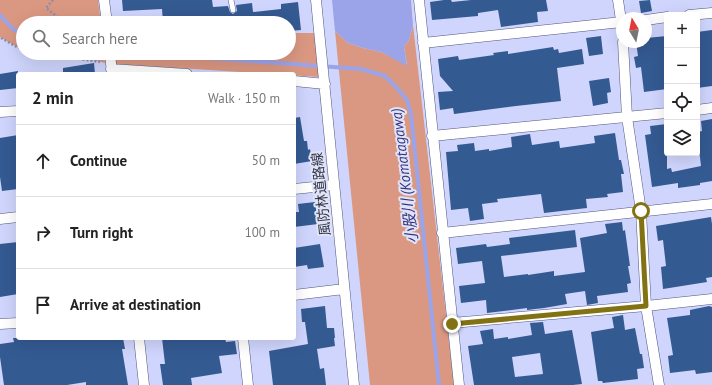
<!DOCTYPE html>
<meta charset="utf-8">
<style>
body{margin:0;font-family:"PT Sans","Noto Sans JP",sans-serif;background:#f2f2f2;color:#222}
.controls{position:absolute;right:12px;top:12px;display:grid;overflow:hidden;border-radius:4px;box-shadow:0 4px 16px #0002}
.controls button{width:36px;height:36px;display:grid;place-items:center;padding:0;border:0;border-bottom:1px solid #e0e0e0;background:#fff;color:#222;font:20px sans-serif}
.compass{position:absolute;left:616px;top:12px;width:36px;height:36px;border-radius:50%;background:#fff;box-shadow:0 4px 16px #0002;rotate:350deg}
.stop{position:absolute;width:12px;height:12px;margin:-9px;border:3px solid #837213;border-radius:50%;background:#fff}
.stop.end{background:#837213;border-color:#fff;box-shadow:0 1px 4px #0008}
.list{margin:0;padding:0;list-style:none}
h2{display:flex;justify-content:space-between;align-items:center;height:52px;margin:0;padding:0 16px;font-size:17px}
h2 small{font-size:13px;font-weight:400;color:#767676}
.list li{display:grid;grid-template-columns:26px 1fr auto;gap:12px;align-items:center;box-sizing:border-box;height:72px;padding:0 16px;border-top:1px solid #e0e0e0}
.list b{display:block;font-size:15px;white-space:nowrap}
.list em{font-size:13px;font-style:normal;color:#767676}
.icon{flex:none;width:22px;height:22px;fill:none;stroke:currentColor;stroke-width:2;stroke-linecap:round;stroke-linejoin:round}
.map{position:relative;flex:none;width:712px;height:385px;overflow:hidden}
.search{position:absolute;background:#fff;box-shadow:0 4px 16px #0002;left:16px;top:16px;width:280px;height:44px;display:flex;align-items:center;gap:10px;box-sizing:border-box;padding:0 14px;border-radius:22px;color:#767676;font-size:15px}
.panel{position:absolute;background:#fff;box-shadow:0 4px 16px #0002;left:16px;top:72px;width:280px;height:268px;border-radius:4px}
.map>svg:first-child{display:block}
.green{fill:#da9882}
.water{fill:#9ba4e9}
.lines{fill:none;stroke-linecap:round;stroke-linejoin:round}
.stream{stroke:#9ba4e9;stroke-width:4}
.building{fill:#345a92;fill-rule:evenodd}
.lane-casing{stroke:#52567f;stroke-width:6}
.street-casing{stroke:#52567f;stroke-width:11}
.path{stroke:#8b8fad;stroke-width:2.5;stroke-dasharray:2 2;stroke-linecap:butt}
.lane{stroke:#fff;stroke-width:5}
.street{stroke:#fff;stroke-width:10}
.route{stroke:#837213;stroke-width:5}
.labels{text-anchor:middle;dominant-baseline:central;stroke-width:4;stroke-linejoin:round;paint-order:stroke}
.street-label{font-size:14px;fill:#313446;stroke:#e1e4f7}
.water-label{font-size:15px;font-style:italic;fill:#333282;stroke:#e1e4f7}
</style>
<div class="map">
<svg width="712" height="385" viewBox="0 0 712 385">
<rect width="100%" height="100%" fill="#cfd5fc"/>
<path class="green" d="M0,0H98L101,23H23V49L17,47L0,37Z
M413,25L454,385H370L335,31L348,43L363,48L381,52L407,65L404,47L409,40Z
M289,33H315L319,77L115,64L114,53H289Z
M39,53H104L105,63L98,61Z"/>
<path class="water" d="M332,0H411L413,25L409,40L404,47L407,66L381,52L363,48L348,43L335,31Z"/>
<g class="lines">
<path class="stream" d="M0,15L13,29L23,34
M139,53L361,69L385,76L397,88L407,100L411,114L439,385"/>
</g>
<path class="building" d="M122,0H212L213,7L228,6L230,12L233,14L237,11L236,5L252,3L253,12L281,9V4L298,2L301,30L289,31V23H163L162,9L123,11Z
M444,0H451L452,2L471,0H546L548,11L537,12L538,22L501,27L498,10L478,13V16L432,20L430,2Z
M650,0L652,11L641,13L639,1Z
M712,30V86L697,88V32Z
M601,36L603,54L589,56L586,38Z
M667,36V89L644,92L641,67L636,68L634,57L638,56L636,42H646V38Z
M553,47L554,50L558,49L559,53L582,49L584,64L557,68L561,101L516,106L454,114L453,108L440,110L438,92L453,91L440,76L438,59L458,56L459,60L494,55L493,53L508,51V54Z
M94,63L95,74H63V68Z
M18,71V88L0,90V74Z
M609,78L611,92L607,93L608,103L593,106L589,81Z
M300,117L304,141H307L308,150L310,149L312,161L294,164V118Z
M712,119V181L700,183V185L678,188V183L652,187L645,135L651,134L650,126L667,124V169L671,168L672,172L701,166L697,132L702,131L701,121Z
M615,133L619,160H621L624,174H621L623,192L607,194L608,197L586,199L587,208L544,213L541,194L497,199L498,202L482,204L484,219L470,221L468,208L451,210L446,152L458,151L457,145L474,143L475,151L489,149V151L512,147L511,137L530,134L532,145L559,141L560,148L595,143L594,136Z
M18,135V189L2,191L0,177V138Z
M315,202L318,224L294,227V212H299L298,204Z
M711,217L712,224V277L706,278L707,282L663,289L661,267L666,266L663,240L658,241L656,226Z
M622,222L623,231L625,230L630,266H628L631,283L627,284L628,292L597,296L598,303L587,305L585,291L565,294L567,304L544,308L527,310V308L487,313L486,300L461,303L459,286L485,283L482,261L458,264L456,248L486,244L487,247L510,244L509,238L575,230L577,247L501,256L504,277L528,274V275L554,271V276L585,272L580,238L607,233L605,224Z
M18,242V294L0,297V244Z
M320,244L324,267L308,269L307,265L294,267V248Z
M325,306L327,328H334L335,338H334L335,346L317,349L320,369L324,368L326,385H273L269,351L308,344L305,322H302L301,309Z
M709,306L712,307V372L696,374L695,370L670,373L668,356L673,355L667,318L690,315V310Z
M623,315L625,330L635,328L640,354H642L644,368L637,369L638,379L603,383L602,381H598L591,332L614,328L612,317Z
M543,322L545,334L572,330L582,384L573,385H474L468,346L483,344L480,331L493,329L494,339L508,337V339L532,335L530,323ZM540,353L543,374L515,377L512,357Z
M13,338H123L125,349H122L128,385H86V382L67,385H4L0,357V344L14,342Z
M162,338H225L226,342L235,341L237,354L219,356L222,373L191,378L192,385H163L160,364H165Z"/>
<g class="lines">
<g class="lane-casing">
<path id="lane" d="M231,0L233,10"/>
</g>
<g class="street-casing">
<path id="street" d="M104,0L107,23
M316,0L354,385
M419,0L459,385
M618,0L622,27
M689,15L712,13
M646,20L667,17
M623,42L627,117L641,211L646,306L659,385
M423,43L622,22
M110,53L112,74
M111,69L187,74
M294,81L325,84
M697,110L712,108
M0,112L18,111
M432,136L667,113
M294,189L334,185
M0,219L18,217
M442,233L712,204
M294,295L344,289
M452,323L646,306L712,299
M0,324L18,323
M139,338L144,385
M243,338L248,385"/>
</g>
<path class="path" d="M53,0L46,8L59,18L71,23
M1,38L17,47L23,49
M39,53L100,62"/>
<use href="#lane" class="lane"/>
<use href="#street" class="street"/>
</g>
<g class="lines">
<path class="route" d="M452,324L646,306L641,211"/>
</g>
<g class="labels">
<g class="street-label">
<text transform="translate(321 194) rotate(-96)">風防林道路線</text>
</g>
<g class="water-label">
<text transform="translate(404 176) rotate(-97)">小股川 (Komatagawa)</text>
</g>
</g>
</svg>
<div class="controls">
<button>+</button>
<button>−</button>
<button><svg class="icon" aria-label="locate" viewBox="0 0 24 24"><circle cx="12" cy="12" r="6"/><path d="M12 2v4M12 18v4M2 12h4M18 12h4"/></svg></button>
<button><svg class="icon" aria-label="layers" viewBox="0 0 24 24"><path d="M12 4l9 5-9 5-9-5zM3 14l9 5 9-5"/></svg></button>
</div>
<svg class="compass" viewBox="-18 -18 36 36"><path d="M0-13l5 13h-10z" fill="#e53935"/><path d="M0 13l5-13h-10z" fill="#767676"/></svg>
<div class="stop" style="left:641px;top:211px"></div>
<div class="stop end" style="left:452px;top:324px"></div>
<div class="search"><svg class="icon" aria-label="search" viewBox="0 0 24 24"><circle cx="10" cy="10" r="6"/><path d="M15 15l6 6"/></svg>Search here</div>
<section class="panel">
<h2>2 min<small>Walk · 150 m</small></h2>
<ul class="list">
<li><svg class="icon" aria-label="ahead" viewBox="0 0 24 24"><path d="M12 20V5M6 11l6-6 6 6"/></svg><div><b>Continue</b></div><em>50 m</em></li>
<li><svg class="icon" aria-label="right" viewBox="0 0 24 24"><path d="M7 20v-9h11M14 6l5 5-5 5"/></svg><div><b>Turn right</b></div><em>100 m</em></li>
<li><svg class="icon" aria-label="arrive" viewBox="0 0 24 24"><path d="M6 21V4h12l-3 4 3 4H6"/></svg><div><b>Arrive at destination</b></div></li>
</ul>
</section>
</div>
